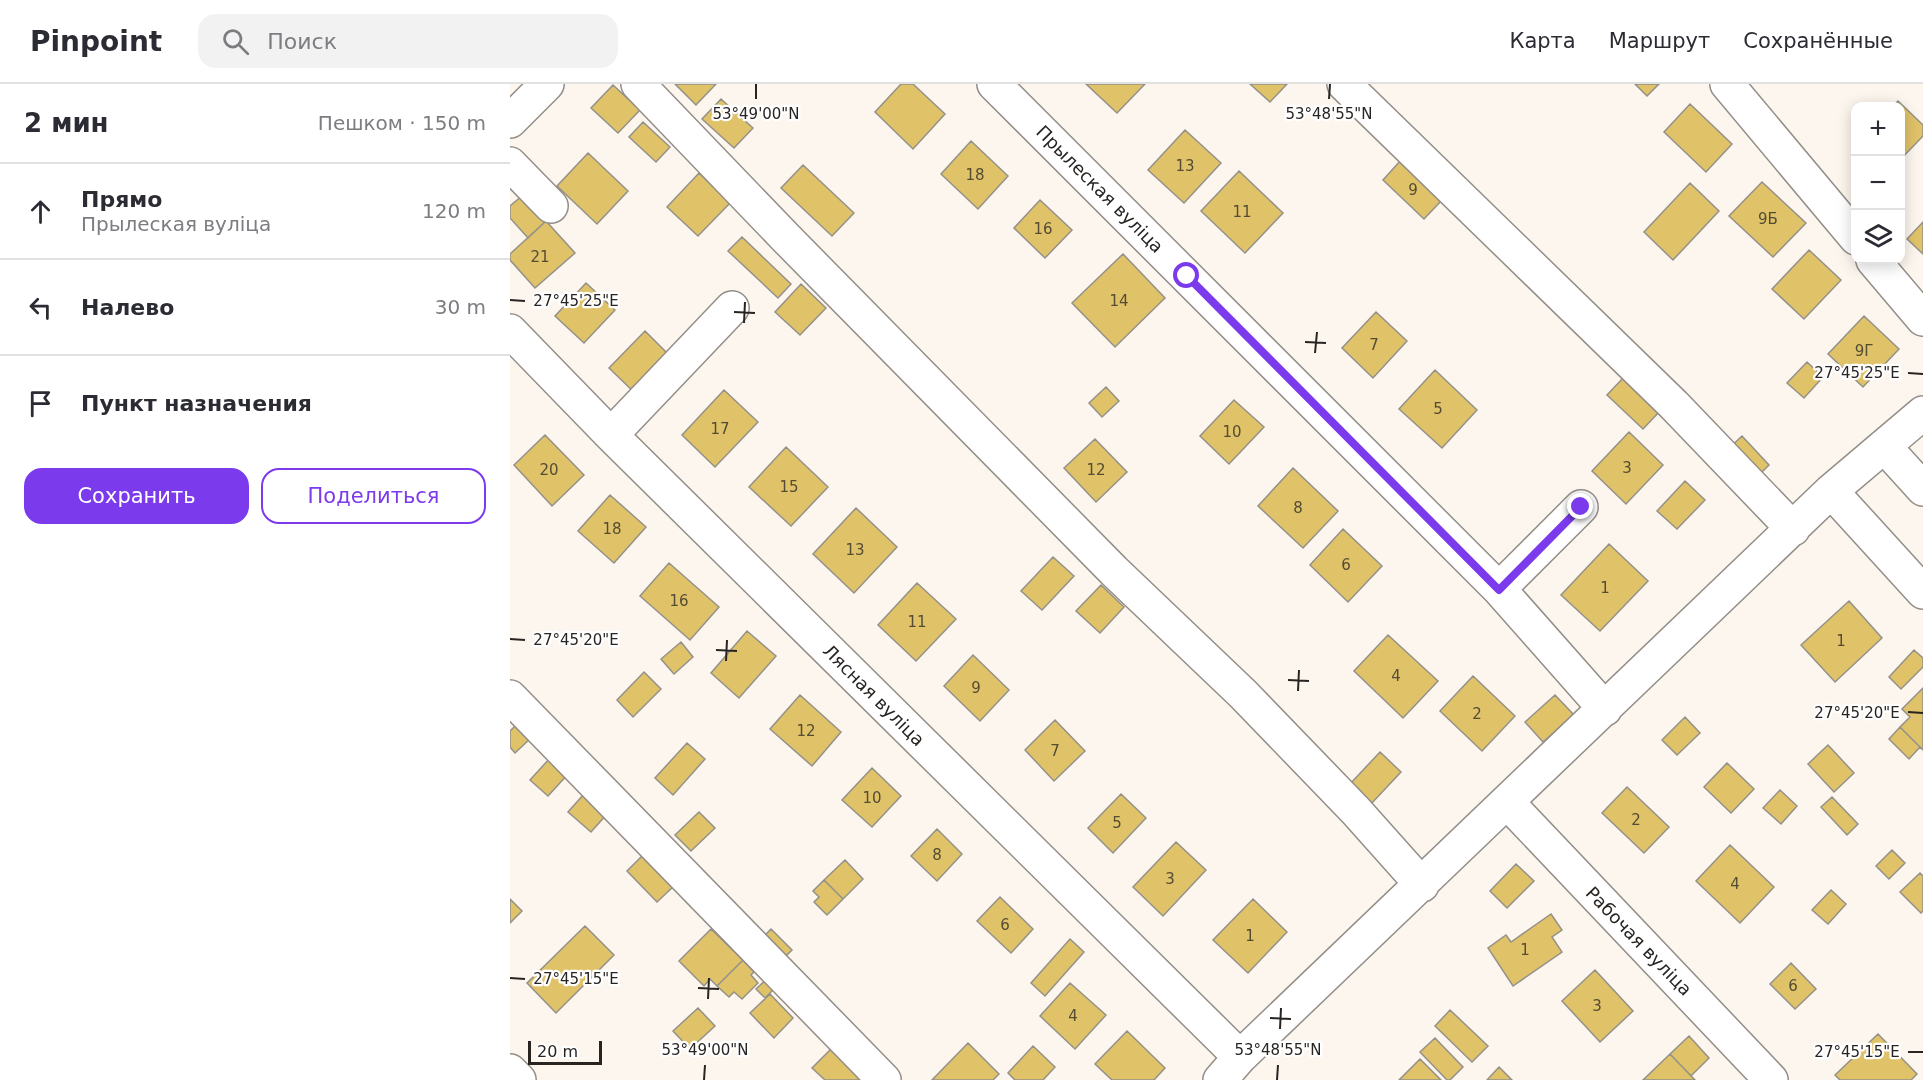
<!DOCTYPE html>
<html lang="ru">
<meta charset="utf-8">
<style>
body{margin:0;font-family:"DejaVu Sans",sans-serif;background:#f2f2f3;color:#2b2b33}
.controls{position:absolute;right:18px;top:18px;display:grid;overflow:hidden;border-radius:12px;box-shadow:0 3px 15px #0003}
.controls button{width:54px;height:54px;display:grid;place-items:center;padding:0;border:0;border-bottom:2px solid #e1e1e2;background:#fff;color:#2b2b33;font:30px sans-serif}
.scale{position:absolute;left:18px;bottom:15px;width:74px;box-sizing:border-box;padding-left:6px;border:3px solid #272422;border-top:0;font-size:16px;line-height:21px;white-space:nowrap;color:#272422;-webkit-text-stroke:4px #fff;paint-order:stroke}
.stop{position:absolute;width:18px;height:18px;margin:-14px;border:4px solid #7c3aed;border-radius:50%;background:#fff}
.stop.end{background:#7c3aed;border-color:#fff;box-shadow:0 2px 6px #0008}
.list{margin:0;padding:0;list-style:none}
h2{display:flex;justify-content:space-between;align-items:center;height:78px;margin:0;padding:0 24px;font-size:26px}
h2 small{font-size:20px;font-weight:400;color:#7c7c81}
.list li{display:grid;grid-template-columns:39px 1fr auto;gap:18px;align-items:center;box-sizing:border-box;height:96px;padding:0 24px;border-top:2px solid #e1e1e2}
.list b{display:block;font-size:22px;white-space:nowrap}
.list p{margin:0;font-size:20px;white-space:nowrap;color:#7c7c81}
.list em{font-size:20px;font-style:normal;color:#7c7c81}
.actions{display:flex;gap:12px;padding:18px 24px}
.actions a{flex:1;padding:14px 0;border:2px solid #7c3aed;border-radius:18px;text-align:center;font-size:21px;color:#7c3aed}
.actions .main{background:#7c3aed;color:#fff}
.icon{flex:none;width:33px;height:33px;fill:none;stroke:currentColor;stroke-width:2;stroke-linecap:round;stroke-linejoin:round}
.map{position:relative;flex:none;width:1413px;height:996px;overflow:hidden}
header{display:flex;align-items:center;gap:36px;box-sizing:border-box;height:84px;padding:0 30px;background:#fff;border-bottom:2px solid #e1e1e2}
header strong{font-size:28px}
nav{display:flex;gap:33px;margin-inline-start:auto;font-size:21px}
.search{width:420px;height:54px;background:#f2f2f3;display:flex;align-items:center;gap:15px;box-sizing:border-box;padding:0 21px;border-radius:18px;color:#7c7c81;font-size:22px}
main{display:flex}
aside{flex:1;background:#fff}
.map>svg:first-child{display:block}
.building{fill:#e0c268;stroke:#949189;stroke-width:1.5}
.lines{fill:none;stroke-linecap:round;stroke-linejoin:round}
.minor-casing{stroke:#948e88;stroke-width:36}
.minor{stroke:#fff;stroke-width:33}
.route{stroke:#7c3aed;stroke-width:8}
.ticks{fill:none;stroke:#272422;stroke-width:2}
.labels{text-anchor:middle;dominant-baseline:central;stroke-width:4.5;stroke-linejoin:round;paint-order:stroke}
.number-label{font-size:15px;fill:#554c34}
.street-label{font-size:18px;fill:#272422;stroke:#fff}
.ticks-label{font-size:15px;text-anchor:middle;fill:#272422;stroke:#fff;stroke-width:4.5;stroke-linejoin:round;paint-order:stroke}
</style>
<header>
<strong>Pinpoint</strong>
<div class="search"><svg class="icon" aria-label="search" viewBox="0 0 24 24"><circle cx="10" cy="10" r="6"/><path d="M15 15l6 6"/></svg>Поиск</div>
<nav><a>Карта</a><a>Маршрут</a><a>Сохранённые</a></nav>
</header>
<main>
<aside>
<h2>2 мин<small>Пешком · 150 m</small></h2>
<ul class="list">
<li><svg class="icon" aria-label="ahead" viewBox="0 0 24 24"><path d="M12 20V5M6 11l6-6 6 6"/></svg><div><b>Прямо</b><p>Прылеская вуліца</p></div><em>120 m</em></li>
<li><svg class="icon" aria-label="left" viewBox="0 0 24 24"><path d="M17 20v-9H6M10 6l-5 5 5 5"/></svg><div><b>Налево</b></div><em>30 m</em></li>
<li><svg class="icon" aria-label="arrive" viewBox="0 0 24 24"><path d="M6 21V4h12l-3 4 3 4H6"/></svg><div><b>Пункт назначения</b></div></li>
</ul>
<div class="actions"><a class="main">Сохранить</a><a>Поделиться</a></div>
</aside>
<div class="map">
<svg width="1413" height="996" viewBox="0 0 1413 996">
<rect width="100%" height="100%" fill="#fdf6ef"/>
<path class="building" d="M165,0H206L186,21Z
M391,0H403L435,30L403,65L365,28Z
M576,0H635L607,29Z
M740,0H777L760,18Z
M1125,0H1149L1137,12Z
M103,1L130,26L108,49L81,24Z
M211,15L243,44L224,64L192,35Z
M1388,17L1413,41V52L1390,76V22H1383Z
M1180,20L1222,60L1196,88L1154,48Z
M133,38L160,63L146,78L119,53Z
M675,46L711,79L674,119L638,86Z
M461,57L498,92L468,125L431,90Z
M78,69L118,107L87,140L47,102Z
M891,76L933,115L914,135L873,96Z
M293,81L344,129L322,152L271,104Z
M729,87L773,129L735,169L691,127Z
M189,89L220,119L188,152L157,123Z
M1252,98L1296,139L1263,173L1219,132Z
M1180,99L1209,127L1163,176L1134,148Z
M13,111L36,137L18,154L0,134V122Z
M530,116L562,146L535,174L504,144Z
M36,137L65,169L25,204L0,176V170Z
M1413,138V170L1397,155Z
M232,153L281,200L268,214L218,167Z
M1299,166L1331,196L1294,235L1262,205Z
M613,170L655,214L605,263L562,219Z
M76,199L105,226L74,259L45,232Z
M291,200L316,224L290,251L265,228Z
M866,228L897,257L863,294L832,264Z
M1354,232L1389,265L1353,303L1318,270Z
M135,247L164,276L128,312L99,284Z
M1297,278L1313,293L1294,314L1277,299Z
M925,286L967,326L932,364L889,325Z
M1113,294L1149,328L1133,345L1097,311Z
M596,303L609,317L592,333L579,319Z
M214,306L248,338L205,383L172,351Z
M724,316L754,343L719,380L690,352Z
M1119,348L1153,381L1116,420L1082,387Z
M35,351L74,391L42,422L4,381Z
M1232,352L1259,381L1242,398L1214,369Z
M585,355L617,388L586,418L554,384Z
M276,363L318,403L281,442L239,403Z
M783,384L828,427L793,464L748,422Z
M1175,397L1195,416L1167,445L1147,427Z
M100,411L136,443L104,479L68,447Z
M346,424L387,463L344,509L303,470Z
M833,445L872,482L838,518L800,481Z
M1099,460L1138,497L1090,547L1051,511Z
M543,473L564,492L532,526L511,507Z
M159,479L209,523L180,556L130,512Z
M407,499L446,535L406,577L368,541Z
M591,501L614,523L590,549L566,527Z
M1339,517L1372,554L1325,598L1291,561Z
M237,547L266,572L229,614L201,589Z
M878,551L928,597L893,634L844,587Z
M171,558L183,573L164,590L151,575Z
M1404,566L1413,574V583L1391,605L1379,593Z
M463,571L499,606L470,637L434,602Z
M134,588L151,605L123,633L107,616Z
M963,592L1005,632L972,667L930,627Z
M1413,604V666L1390,643L1400,633L1392,625Z
M290,611L331,648L302,682L260,645Z
M1045,611L1064,631L1033,658L1015,638Z
M1175,633L1190,649L1167,671L1152,656Z
M545,636L575,667L544,697L515,666Z
M10,637L23,652L5,669L0,663V647Z
M1390,643L1410,663L1399,675L1379,655Z
M177,659L195,675L163,711L145,694Z
M1318,661L1344,689L1324,708L1298,680Z
M870,668L891,688L861,720L840,700Z
M41,673L59,689L38,712L20,696Z
M1217,679L1244,705L1221,729L1194,703Z
M362,684L391,712L362,743L332,716Z
M1117,703L1159,743L1134,769L1092,729Z
M1270,706L1287,722L1271,740L1253,724Z
M74,710L97,730L81,748L58,728Z
M611,710L636,734L603,769L578,744Z
M1322,713L1348,740L1337,751L1311,723Z
M189,728L205,744L181,767L165,751Z
M427,745L452,770L427,797L401,772Z
M666,758L696,786L653,832L623,803Z
M1220,761L1264,803L1230,839L1186,797Z
M1382,766L1395,779L1379,795L1366,782Z
M134,770L165,801L147,818L117,787Z
M335,776L353,795L333,815L314,796Z
M1006,780L1024,797L997,824L980,807Z
M1410,789L1413,792V827L1411,829L1390,808Z
M314,796L333,815L317,831L304,818L309,813L303,807Z
M1321,806L1336,820L1318,840L1302,826Z
M490,813L523,845L501,869L467,837Z
M0,815L12,827L0,839Z
M743,815L777,848L738,889L703,856Z
M1041,830L1052,846L1042,853L1052,868L1003,902L978,864L996,851L1001,858Z
M75,842L104,871L46,929L17,899Z
M201,845L233,876L207,902L200,895L194,902L169,877Z
M261,845L282,866L270,878L249,857Z
M560,855L574,868L535,912L521,899Z
M233,876L244,888L241,891L248,899L232,915L224,908L219,913L207,902Z
M1281,879L1306,905L1285,925L1260,900Z
M1085,886L1123,927L1090,958L1052,917Z
M260,892L268,901L255,914L246,905Z
M560,899L596,931L565,965L530,932Z
M260,910L283,934L264,954L240,929Z
M188,924L205,942L180,965L163,947Z
M940,926L978,962L962,978L925,942Z
M617,947L655,984L644,996H602L585,980Z
M1368,950L1407,990L1401,996H1330L1325,991Z
M1179,952L1199,974L1181,992L1160,970Z
M925,954L953,983L940,996H937L910,968Z
M458,959L489,990L483,996H422Z
M523,962L545,983L533,996H505L498,989Z
M321,965L331,975L352,991L348,996H315L302,984Z
M1160,970L1185,996H1133Z
M910,975L931,996H889Z
M989,983L1002,996H977Z"/>
<g class="lines">
<g class="minor-casing">
<path id="minor" d="M128,0L276,154L604,487L733,610L846,727L912,801
M484,0L989,505L1095,625
M834,0L1164,321L1283,445
M1217,0L1346,154
M0,37L37,0
M0,80L41,122
M1363,176L1413,235
M0,247L101,351L730,973
M101,351L222,224
M1374,362L1413,405
M1321,407L1413,508
M989,505L1071,423
M0,613L374,996
M998,719L1261,996
M0,987L9,996
M710,996L730,973L1321,407L1413,329"/>
</g>
<use href="#minor" class="minor"/>
</g>
<g class="lines">
<path class="route" d="M677,192L989,506L1071,423"/>
</g>
<path class="ticks" d="M246,15V0M819,15L820,0M0,216L15,217M224,228L245,229M234,239L235,218M795,258L816,259M805,269L807,248M1398,289L1413,290M0,555L15,556M206,566L227,567M216,577L217,556M778,596L799,597M788,607L789,586M1398,628L1413,629M0,894L15,895M188,904L209,905M198,915L199,894M760,934L781,935M770,945L771,924M1398,968H1413M194,996L195,981M767,996L768,981"/>
<g class="labels">
<g class="number-label">
<text x="675" y="82">13</text>
<text x="465" y="91">18</text>
<text x="903" y="106">9</text>
<text x="732" y="128">11</text>
<text x="1258" y="135">9Б</text>
<text x="533" y="145">16</text>
<text x="30" y="173">21</text>
<text x="609" y="217">14</text>
<text x="864" y="261">7</text>
<text x="1354" y="267">9Г</text>
<text x="928" y="325">5</text>
<text x="210" y="345">17</text>
<text x="722" y="348">10</text>
<text x="1117" y="384">3</text>
<text x="39" y="386">20</text>
<text x="586" y="386">12</text>
<text x="279" y="403">15</text>
<text x="788" y="424">8</text>
<text x="102" y="445">18</text>
<text x="345" y="466">13</text>
<text x="836" y="481">6</text>
<text x="1095" y="504">1</text>
<text x="169" y="517">16</text>
<text x="407" y="538">11</text>
<text x="1331" y="557">1</text>
<text x="886" y="592">4</text>
<text x="466" y="604">9</text>
<text x="967" y="630">2</text>
<text x="296" y="647">12</text>
<text x="545" y="667">7</text>
<text x="362" y="714">10</text>
<text x="1126" y="736">2</text>
<text x="607" y="739">5</text>
<text x="427" y="771">8</text>
<text x="660" y="795">3</text>
<text x="1225" y="800">4</text>
<text x="495" y="841">6</text>
<text x="740" y="852">1</text>
<text x="1015" y="866">1</text>
<text x="1283" y="902">6</text>
<text x="1087" y="922">3</text>
<text x="563" y="932">4</text>
</g>
<g class="street-label">
<text transform="translate(590 105) rotate(45)">Прылеская вуліца</text>
<text transform="translate(364 611) rotate(45)">Лясная вуліца</text>
<text transform="translate(1129 857) rotate(46)">Рабочая вуліца</text>
</g>
</g>
<g class="ticks-label">
<text x="246" y="35">53°49'00"N</text>
<text x="819" y="35">53°48'55"N</text>
<text x="66" y="222">27°45'25"E</text>
<text x="1347" y="294">27°45'25"E</text>
<text x="66" y="561">27°45'20"E</text>
<text x="1347" y="634">27°45'20"E</text>
<text x="66" y="900">27°45'15"E</text>
<text x="195" y="971">53°49'00"N</text>
<text x="768" y="971">53°48'55"N</text>
<text x="1347" y="973">27°45'15"E</text>
</g>
</svg>
<div class="controls">
<button>+</button>
<button>−</button>
<button><svg class="icon" aria-label="layers" viewBox="0 0 24 24"><path d="M12 4l9 5-9 5-9-5zM3 14l9 5 9-5"/></svg></button>
</div>
<div class="scale">20 m</div>
<div class="stop" style="left:677px;top:192px"></div>
<div class="stop end" style="left:1071px;top:423px"></div>
</div>
</main>
